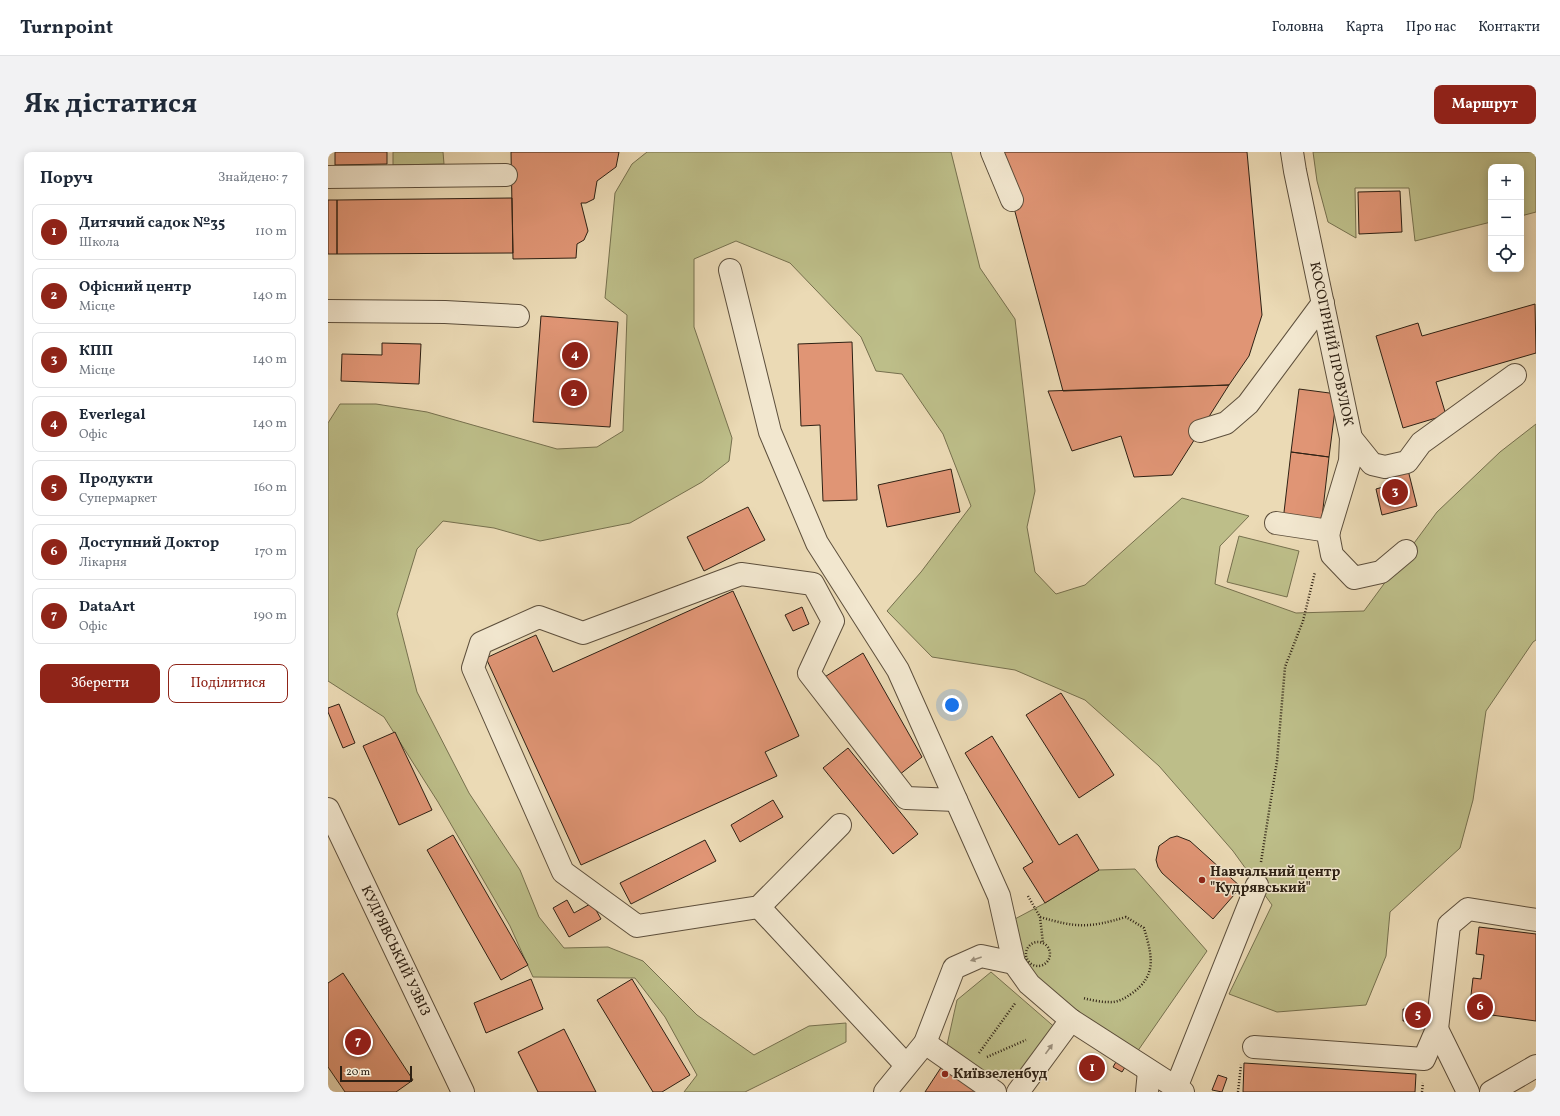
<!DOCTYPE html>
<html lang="uk">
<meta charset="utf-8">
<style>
body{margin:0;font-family:Vollkorn,serif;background:#f2f2f3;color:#1f2937}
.controls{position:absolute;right:12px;top:12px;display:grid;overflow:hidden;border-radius:8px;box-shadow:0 2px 10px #0003}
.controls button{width:36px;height:36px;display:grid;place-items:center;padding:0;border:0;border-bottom:1px solid #e0e1e3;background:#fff;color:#1f2937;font:20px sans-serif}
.scale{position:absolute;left:12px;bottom:10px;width:72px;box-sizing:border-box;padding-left:4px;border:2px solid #2e2114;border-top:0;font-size:11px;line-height:14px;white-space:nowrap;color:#2e2114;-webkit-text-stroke:3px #f2e7cf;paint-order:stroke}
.you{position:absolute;left:624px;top:553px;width:14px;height:14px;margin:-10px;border:3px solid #fff;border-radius:50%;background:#1a73e8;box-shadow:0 0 0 6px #1a73e833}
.badge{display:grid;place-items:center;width:26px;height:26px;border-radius:50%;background:#8f2418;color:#fff;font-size:13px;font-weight:700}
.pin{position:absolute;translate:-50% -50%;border:2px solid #fff;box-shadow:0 1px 4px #0006}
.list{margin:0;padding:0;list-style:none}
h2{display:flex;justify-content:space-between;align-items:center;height:52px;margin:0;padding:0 16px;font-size:17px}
h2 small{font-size:13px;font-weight:400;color:#747a83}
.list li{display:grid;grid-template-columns:26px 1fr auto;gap:12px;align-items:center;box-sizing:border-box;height:56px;margin:0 8px 8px;padding:0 8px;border:1px solid #e0e1e3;border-radius:8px}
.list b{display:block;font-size:15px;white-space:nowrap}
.list p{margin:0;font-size:13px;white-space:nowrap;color:#747a83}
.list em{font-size:13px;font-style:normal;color:#747a83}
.actions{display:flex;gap:8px;padding:12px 16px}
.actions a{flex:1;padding:9px 0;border:1px solid #8f2418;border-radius:8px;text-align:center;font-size:14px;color:#8f2418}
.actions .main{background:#8f2418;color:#fff}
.icon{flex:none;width:22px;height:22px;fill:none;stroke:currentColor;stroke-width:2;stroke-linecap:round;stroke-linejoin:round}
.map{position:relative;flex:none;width:1208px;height:940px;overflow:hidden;border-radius:8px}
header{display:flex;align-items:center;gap:24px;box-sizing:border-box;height:56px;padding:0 20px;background:#fff;border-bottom:1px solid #e0e1e3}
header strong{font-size:19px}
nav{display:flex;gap:22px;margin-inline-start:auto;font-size:14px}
.intro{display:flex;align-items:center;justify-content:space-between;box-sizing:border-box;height:96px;padding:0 24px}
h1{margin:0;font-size:28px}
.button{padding:10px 18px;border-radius:8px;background:#8f2418;color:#fff;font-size:14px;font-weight:700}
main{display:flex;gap:24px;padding:0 24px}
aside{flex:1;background:#fff;border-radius:8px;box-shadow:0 2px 10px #0003}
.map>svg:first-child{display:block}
.green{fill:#bdbe89;stroke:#76704e}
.building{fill:#e09575;stroke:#2e2114}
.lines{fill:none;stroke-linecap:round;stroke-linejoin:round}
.minor-casing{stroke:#5d4f3c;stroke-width:24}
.path{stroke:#2e2114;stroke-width:2.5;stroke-dasharray:1 2;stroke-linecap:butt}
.minor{stroke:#f2e7cf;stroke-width:22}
.oneway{fill:#9a8e7b}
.poi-dot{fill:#8f2418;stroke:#f2e7cf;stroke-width:1.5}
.labels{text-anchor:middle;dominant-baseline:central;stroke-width:3;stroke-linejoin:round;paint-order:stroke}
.street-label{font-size:14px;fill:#2e2114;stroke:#f2e7cf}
.poi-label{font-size:14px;font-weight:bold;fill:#2e2114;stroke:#f2e7cf;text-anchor:start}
</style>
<header>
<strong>Turnpoint</strong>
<nav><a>Головна</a><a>Карта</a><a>Про нас</a><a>Контакти</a></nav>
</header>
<div class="intro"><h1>Як дістатися</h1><a class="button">Маршрут</a></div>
<main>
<aside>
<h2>Поруч<small>Знайдено: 7</small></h2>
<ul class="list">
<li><span class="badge">1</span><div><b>Дитячий садок №35</b><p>Школа</p></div><em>110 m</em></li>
<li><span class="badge">2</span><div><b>Офісний центр</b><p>Місце</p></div><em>140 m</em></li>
<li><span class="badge">3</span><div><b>КПП</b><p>Місце</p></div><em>140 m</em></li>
<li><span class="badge">4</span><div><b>Everlegal</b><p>Офіс</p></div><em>140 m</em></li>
<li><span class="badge">5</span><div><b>Продукти</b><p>Супермаркет</p></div><em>160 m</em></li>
<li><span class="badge">6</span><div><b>Доступний Доктор</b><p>Лікарня</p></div><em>170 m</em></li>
<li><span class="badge">7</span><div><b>DataArt</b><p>Офіс</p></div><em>190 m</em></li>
</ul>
<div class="actions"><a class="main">Зберегти</a><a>Поділитися</a></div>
</aside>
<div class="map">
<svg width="1208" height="940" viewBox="0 0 1208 940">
<rect width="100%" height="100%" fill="#ebdab5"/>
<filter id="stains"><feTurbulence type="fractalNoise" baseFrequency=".005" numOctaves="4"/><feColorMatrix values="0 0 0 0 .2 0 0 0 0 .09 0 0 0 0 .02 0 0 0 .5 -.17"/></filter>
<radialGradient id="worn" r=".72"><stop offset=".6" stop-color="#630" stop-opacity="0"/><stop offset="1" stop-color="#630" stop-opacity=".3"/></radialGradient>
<path class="green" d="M65,0H115L116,12L65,13Z
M319,0H623L652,116L687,167L707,339L699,375L707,420L728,442L757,433L854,346L921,364L892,394L887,432L968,461L1036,459L1109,360L1172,300L1208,272V488L1205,490L1158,559L1145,648L1132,696L1062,760L1058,804L1038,853L949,860L901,842L944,753L905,699L831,614L757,548L687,518L604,505L559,459L593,420L643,354L615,282L574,222L548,219L533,185L462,111L408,89L366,107V175L404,286L401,309L374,330L302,371L212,389L166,376L115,369L89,397L69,462L89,540L141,641L192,718L211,765L236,796L280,795L315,809L369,863L426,903L481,874L518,871V890L417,940H356L369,923L337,865L307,826L205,825L182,774L110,650L56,565L0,529V271L12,252H48L99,260L229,297L269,295L295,279L299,163L277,146L287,41L304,12Z
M985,0H1208V60L1193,64V15H1163V70L1087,89L1081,36H1027L1028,86L1000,70L989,29Z
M911,384L971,399L959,445L899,430Z
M807,717L879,799L809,900L707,830L696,816L685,768L717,751L771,718Z
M663,820L730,878L689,922L656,921L619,893L629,848Z"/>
<path class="building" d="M7,0H59V12L7,13Z
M183,0H291L288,15L269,29L266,47L258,51H253L260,79L256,88L249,92L248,106L185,107Z
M671,0H919L934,163L921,204L901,233L735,239Z
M1072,39L1074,80L1031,82L1030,40Z
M184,46L185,101L9,102V48Z
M0,48H9V102H0Z
M1207,152L1208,201L1108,230L1118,263L1075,276L1048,184L1090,171L1094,184Z
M213,164L290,170L282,275L205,270Z
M524,190L529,348L495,349L492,273L473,274L470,192Z
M54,191L93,192L91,232L13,229L14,202L54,203Z
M901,233L844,323L806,325L793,284L744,299L720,239Z
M971,237L1009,242L1001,305L963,300Z
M963,300L1001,305L993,374L955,369Z
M1079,314L1089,354L1054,363L1048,337L1062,333L1058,319Z
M623,317L632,360L559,375L550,333Z
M420,355L437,388L376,419L359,385Z
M405,439L471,584L437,600L449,624L253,713L158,506L208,483L225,520Z
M474,455L481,472L465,479L457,463Z
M535,501L594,605L571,623L495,526Z
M733,541L786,623L751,646L698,563Z
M11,552L27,591L15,596L0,560V556Z
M67,580L104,658L71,673L35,594Z
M664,584L731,693L749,682L771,718L717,751L695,716L705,710L637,601Z
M520,596L590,682L565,702L495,616Z
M445,648L455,665L412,690L403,673Z
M125,683L200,813L173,828L99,698Z
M849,684L862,689L913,735L885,767L834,721L830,715L828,708L831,694L842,686Z
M377,688L388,709L303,752L292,731Z
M239,748L246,761L264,751L273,767L241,785L225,756Z
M1151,775L1208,782V869L1141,860L1145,826L1153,827L1156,803L1148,802Z
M15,821L85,928L68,940H17L0,915V831Z
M203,827L215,857L158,881L146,851Z
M304,827L362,923L334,940H325L269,848Z
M1075,857H1105V869H1075Z
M236,877L268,940H210L190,900Z
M792,903L801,909L794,920L785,915Z
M916,911L1088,922L1087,940H915Z
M614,914L652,940H597Z
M890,923L899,926L894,940L884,938Z"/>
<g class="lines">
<g class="minor-casing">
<g id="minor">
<path d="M664,0L684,48"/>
<path id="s1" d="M964,0L967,19L1023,286L1022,309L1000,382L1004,403L1026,426L1053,420L1078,399"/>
<path d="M0,25L178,23"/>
<path d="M402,118L442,280L489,391L570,518L671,744L686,811L701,832L743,868L855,940"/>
<path d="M0,159L117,160L190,164"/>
<path d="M872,279L898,271L920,252L995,151"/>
<path d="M1023,286L1044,312L1057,315L1079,310L1093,291L1187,223"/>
<path d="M948,371L1001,379"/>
<path id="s2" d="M0,657L135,940"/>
<path d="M512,673L431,755L309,774L235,720L145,516L153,491L211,465L255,481L413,422L485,432L505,469L481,521L578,646L628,648"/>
<path d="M431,755L578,913"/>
<path d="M1109,877L1140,940"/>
<path d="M597,891L667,940"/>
<path d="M926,895L1096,907L1109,877L1121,773L1140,757L1208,768"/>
<path d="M848,936L929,733"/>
<path d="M557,940L597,891L626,816L653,804L686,811"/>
<path d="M690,940L743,868"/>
<path d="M819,940L821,919"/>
<path d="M1163,940L1208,914"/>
</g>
</g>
<path class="path" d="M933,710L949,609L957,515L975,469L987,420
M700,744L712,765L715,791
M712,765C749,776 761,776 798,765L816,776C824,804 830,823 803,842C796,847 788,851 780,850C772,850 763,848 755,846
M698 802a12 12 0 1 1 24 0a12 12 0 1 1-24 0Z
M651,901L688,850
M659,905L698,888
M910,940L913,913
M1094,940L1095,931"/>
<use href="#minor" class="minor"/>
</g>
<defs><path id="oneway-solid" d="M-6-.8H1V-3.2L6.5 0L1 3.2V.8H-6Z"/></defs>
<g class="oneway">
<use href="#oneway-solid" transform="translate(648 807) rotate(161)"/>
<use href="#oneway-solid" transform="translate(721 897) rotate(-54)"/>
</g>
<g class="poi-dot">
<circle cx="874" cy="728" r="4"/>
<circle cx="617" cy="922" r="4"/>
</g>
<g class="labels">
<g class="street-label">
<text stroke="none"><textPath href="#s1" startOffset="196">КОСОГІРНИЙ ПРОВУЛОК</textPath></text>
<text stroke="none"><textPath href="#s2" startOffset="157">КУДРЯВСЬКИЙ УЗВІЗ</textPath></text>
</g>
<g class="poi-label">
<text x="882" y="720">Навчальний центр<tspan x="882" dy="16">"Кудрявський"</tspan></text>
<text x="625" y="922">Київзеленбуд</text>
</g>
</g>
<rect width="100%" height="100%" filter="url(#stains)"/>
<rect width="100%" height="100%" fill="url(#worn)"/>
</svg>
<div class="controls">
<button>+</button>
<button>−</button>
<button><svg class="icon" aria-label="locate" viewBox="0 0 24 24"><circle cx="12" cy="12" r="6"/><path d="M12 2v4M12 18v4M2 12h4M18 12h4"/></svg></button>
</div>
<div class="scale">20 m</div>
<div class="you"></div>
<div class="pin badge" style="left:764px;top:916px">1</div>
<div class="pin badge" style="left:246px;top:241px">2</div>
<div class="pin badge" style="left:1067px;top:340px">3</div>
<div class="pin badge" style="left:247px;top:203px">4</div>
<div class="pin badge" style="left:1090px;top:863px">5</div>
<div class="pin badge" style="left:1152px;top:855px">6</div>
<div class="pin badge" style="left:30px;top:890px">7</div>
</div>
</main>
